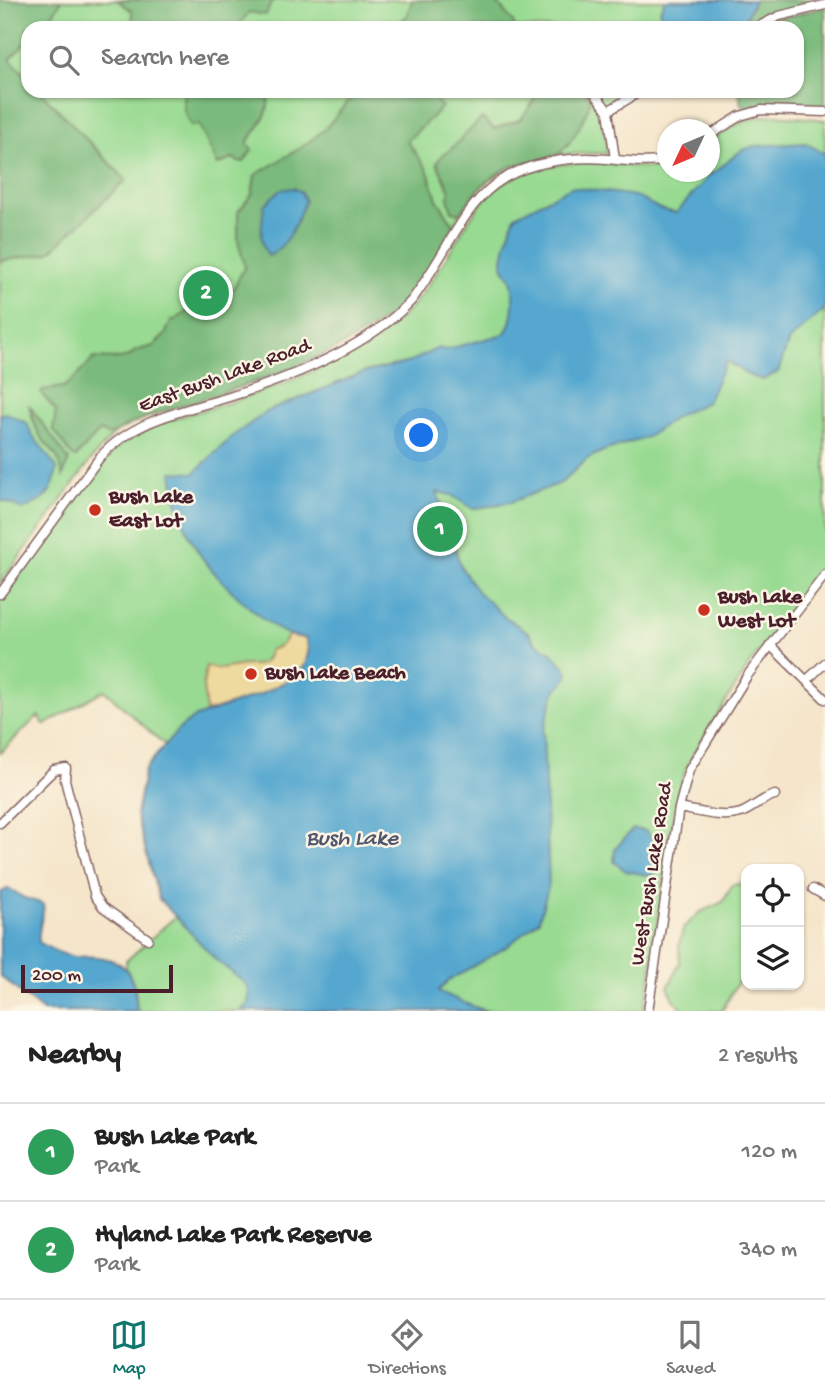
<!DOCTYPE html>
<style>
body{margin:0;font-family:"Gochi Hand",sans-serif;background:#f6f6f6;color:#222}
.controls{position:absolute;right:21px;bottom:21px;display:grid;overflow:hidden;border-radius:14px;box-shadow:0 2px 5px #0004}
.controls button{width:63px;height:63px;display:grid;place-items:center;padding:0;border:0;border-bottom:2px solid #e0e0e0;background:#fff;color:#222;font:35px sans-serif}
.compass{position:absolute;left:657px;top:119px;width:63px;height:63px;border-radius:50%;background:#fff;box-shadow:0 2px 5px #0004;rotate:226deg}
.scale{position:absolute;left:21px;bottom:18px;width:152px;box-sizing:border-box;padding-left:7px;border:4px solid #4a1f2b;border-top:0;font-size:19px;line-height:24px;white-space:nowrap;color:#4a1f2b;-webkit-text-stroke:5px #fcf5e5;paint-order:stroke}
.you{position:absolute;left:422px;top:436px;width:24px;height:24px;margin:-18px;border:5px solid #fff;border-radius:50%;background:#1a73e8;box-shadow:0 0 0 10px #1a73e833}
.badge{display:grid;place-items:center;width:46px;height:46px;border-radius:50%;background:#0f766e;color:#fff;font-size:23px;font-weight:700}
.pin{position:absolute;translate:-50% -50%;border:4px solid #fff;box-shadow:0 2px 7px #0006}
.list{margin:0;padding:0;list-style:none}
h2{display:flex;justify-content:space-between;align-items:center;height:91px;margin:0;padding:0 28px;font-size:30px}
h2 small{font-size:23px;font-weight:400;color:#767676}
.list li{display:grid;grid-template-columns:46px 1fr auto;gap:21px;align-items:center;box-sizing:border-box;height:98px;padding:0 28px;border-top:2px solid #e0e0e0}
.list b{display:block;font-size:26px;white-space:nowrap}
.list p{margin:0;font-size:23px;white-space:nowrap;color:#767676}
.list em{font-size:23px;font-style:normal;color:#767676}
.icon{flex:none;width:38px;height:38px;fill:none;stroke:currentColor;stroke-width:2;stroke-linecap:round;stroke-linejoin:round}
.map{position:relative;flex:none;width:825px;height:1011px;overflow:hidden}
.search{position:absolute;background:#fff;box-shadow:0 2px 5px #0004;left:21px;right:21px;top:21px;height:77px;display:flex;align-items:center;gap:18px;box-sizing:border-box;padding:0 24px;border-radius:21px;color:#767676;font-size:26px}
.sheet{height:287px;background:#fff}
nav{display:flex;justify-content:space-around;align-items:center;box-sizing:border-box;height:98px;border-top:2px solid #e0e0e0;background:#fff;font-size:19px;color:#767676}
nav a{display:grid;justify-items:center;gap:4px}
nav .on{color:#0f766e}
.map>svg:first-child{display:block}
.green{fill:#99da92;stroke:#727c5e;stroke-width:2}
.forest{fill:#7aba7c;stroke:#626c54;stroke-width:2}
.sand{fill:#eeda9e;stroke:#9c7c64;stroke-width:2}
.water{fill:#54a7cf;stroke:#4f637d;stroke-width:2}
.lines{fill:none;stroke-linecap:round;stroke-linejoin:round}
.minor-casing{stroke:#866563;stroke-width:11}
.minor{stroke:#fff;stroke-width:8}
.poi-dot{fill:#c8321e;stroke:#fcf5e5;stroke-width:2.5}
.labels{text-anchor:middle;dominant-baseline:central;stroke-width:5;stroke-linejoin:round;paint-order:stroke}
.street-label{font-size:21px;fill:#4a1f2b;stroke:#fcf5e5}
.poi-label{font-size:21px;font-weight:bold;fill:#4a1f2b;stroke:#fcf5e5;text-anchor:start}
.water-label{font-size:23px;font-style:italic;fill:#4e556d;stroke:#fcf5e5}
</style>
<div class="map">
<svg width="825" height="1011" viewBox="0 0 825 1011">
<rect width="100%" height="100%" fill="#fcf5e5"/>
<filter id="ink" filterUnits="userSpaceOnUse"><feTurbulence type="fractalNoise" baseFrequency=".0143" numOctaves="2"/><feDisplacementMap in="SourceGraphic" scale="14" xChannelSelector="R" yChannelSelector="G"/><feConvolveMatrix kernelMatrix="1 2 1 2 8 2 1 2 1" color-interpolation-filters="sRGB"/></filter>
<filter id="wash" filterUnits="userSpaceOnUse"><feTurbulence type="fractalNoise" baseFrequency=".00686" numOctaves="4" result="noise"/><feDisplacementMap in="SourceGraphic" scale="28" xChannelSelector="R" yChannelSelector="G"/><feGaussianBlur stdDeviation="1.57" result="paint"/><feColorMatrix in="noise" values="0 0 0 0 0 0 0 0 0 0 0 0 0 0 0 0 0 1.4 0 .05"/><feComposite in="paint" operator="in"/></filter>
<g filter="url(#wash)">
<rect width="100%" height="100%" fill="#f5e6cb"/>
<path class="green" d="M0,0H825L761,22L751,28H28V91H631L604,110L607,153L564,154L511,166L481,187L467,203L419,284L335,348L256,382L155,414L128,425L114,434L91,460L0,584Z
M776,115L825,120V568L751,662L693,754L684,774L674,810L649,988L643,1011H137L135,988L126,968V961L176,916L159,899L136,815L145,769L165,745L104,690L45,725L38,716L0,753V601L108,456C144,420 197,414 243,398C289,382 338,363 379,336C415,312 436,274 458,238C472,215 485,192 510,179C536,166 570,162 599,163C622,164 644,170 667,166L668,172H710V141C731,126 749,116 776,115Z
M744,883L746,885V967L722,1011H685L675,1001L668,987L680,963L679,944L684,927L700,912L723,902L732,885Z"/>
<path class="forest" d="M0,0H62L51,17L40,28H28V40L10,59L28,78V91H40L126,180L49,253L0,261Z
M117,0H273L266,15L249,12L237,28H133L132,11Z
M412,0H495L513,22L515,28H393L407,16Z
M754,0H825V2L761,22L751,28H741Z
M825,7V108L818,110L765,105L743,107L741,105L739,91H797V28H761L779,19Z
M188,91H266C275,111 257,127 247,143L252,150L244,162H238L234,158L218,165L199,125L191,126C184,115 181,105 184,92Z
M357,91H435L431,95L442,107L407,141L427,169L437,199L454,226C439,251 425,282 404,303C354,353 249,384 181,406C164,411 147,417 131,424C122,428 116,434 107,435L100,431L76,457H73L53,429L56,411L41,393L43,390L63,387L71,382L94,358L121,359L130,356L135,351L153,346L165,335L171,321C190,315 188,303 202,298C212,294 222,299 230,292C237,286 239,275 245,267L238,241V212L252,194L255,175L302,147L325,129Z
M537,91L585,92L590,97C590,112 569,149 555,156C542,162 526,161 513,166C491,174 473,194 461,213L452,211L448,198L450,191L437,163L442,155L449,151L482,118L494,129L521,119L533,102Z
M29,405L69,460L63,476C58,451 53,455 41,437C34,427 32,416 29,405Z"/>
<path class="sand" d="M289,635L305,638C309,647 310,656 305,665C292,690 231,704 206,712L203,686L206,666C221,671 223,668 238,666C255,662 264,672 270,649C279,650 284,641 289,635Z"/>
<path class="water" d="M665,0H754L741,28H662L660,11Z
M806,143L825,154V309L789,340L778,372L763,380L748,375L726,361L707,402L679,415L647,437L603,451L587,459L561,483L511,502L473,509L451,495L437,492L461,567L478,592L505,617L528,632L535,642L551,652L565,667L568,673L565,681L555,691L543,731L549,884L539,920L508,946L448,981L438,991C454,998 470,1006 487,1011H240L248,1004L249,992L246,984L216,960L159,899L136,815L145,769L179,729L193,718L261,694L293,678L305,665L309,649L305,638C300,637 295,637 290,635C263,625 210,573 196,548C182,525 175,498 172,472L194,473L234,435L268,411L365,372L410,362L438,348L445,350L504,334C514,323 515,294 511,280C509,275 504,270 503,265C502,252 511,228 515,216L571,187L635,196L660,209L676,213L708,177L742,150L755,146Z
M294,188L301,192L305,201C296,223 290,243 269,256C257,243 263,222 264,205L280,190Z
M6,413L27,423L31,433L57,468C54,495 44,500 22,510L14,505L0,500V415Z
M633,829L646,831L659,847V866L652,876L626,871L614,862L615,849Z
M7,889C15,890 16,893 22,897C29,900 37,901 44,905C43,917 37,932 39,942C50,949 61,955 75,957C82,957 89,956 97,957C131,960 135,981 137,1011H43L0,976V893Z"/>
</g>
<g filter="url(#ink)">
<g class="lines">
<g class="minor-casing">
<path id="minor" d="M755,28L779,16L825,5
M593,91L608,111L615,159
M608,111L641,91
M710,135L740,116L761,110L825,112
M0,594L100,457C133,420 183,411 229,397C290,378 368,347 412,300C470,220 471,162 587,158C614,158 641,165 668,160
M770,645L825,699
M807,680L825,663
M679,808C697,811 722,819 741,813C754,808 762,798 775,795
M0,823L54,770L66,768L65,780L95,896L103,907L148,939
M813,889L825,896
M648,1011L679,808L689,770L747,676L825,575"/>
</g>
<use href="#minor" class="minor"/>
</g>
</g>
<g class="poi-dot">
<circle cx="95" cy="510" r="7"/>
<circle cx="704" cy="610" r="7"/>
<circle cx="251" cy="674" r="7"/>
</g>
<g class="labels">
<g class="street-label">
<text transform="translate(225 377) rotate(-20)">East Bush Lake Road</text>
<text transform="translate(653 874) rotate(-81)">West Bush Lake Road</text>
</g>
<g class="poi-label">
<text x="109" y="498">Bush Lake<tspan x="109" dy="24">East Lot</tspan></text>
<text x="718" y="598">Bush Lake<tspan x="718" dy="24">West Lot</tspan></text>
<text x="265" y="674">Bush Lake Beach</text>
</g>
<g class="water-label">
<text x="352" y="839">Bush Lake</text>
</g>
</g>
</svg>
<div class="controls">
<button><svg class="icon" aria-label="locate" viewBox="0 0 24 24"><circle cx="12" cy="12" r="6"/><path d="M12 2v4M12 18v4M2 12h4M18 12h4"/></svg></button>
<button><svg class="icon" aria-label="layers" viewBox="0 0 24 24"><path d="M12 4l9 5-9 5-9-5zM3 14l9 5 9-5"/></svg></button>
</div>
<svg class="compass" viewBox="-18 -18 36 36"><path d="M0-13l5 13h-10z" fill="#e53935"/><path d="M0 13l5-13h-10z" fill="#767676"/></svg>
<div class="scale">200 m</div>
<div class="you"></div>
<div class="pin badge" style="left:440px;top:529px;background:#2e9e5b">1</div>
<div class="pin badge" style="left:206px;top:293px;background:#2e9e5b">2</div>
<div class="search"><svg class="icon" aria-label="search" viewBox="0 0 24 24"><circle cx="10" cy="10" r="6"/><path d="M15 15l6 6"/></svg>Search here</div>
</div>
<section class="sheet">
<h2>Nearby<small>2 results</small></h2>
<ul class="list">
<li><span class="badge" style="background:#2e9e5b">1</span><div><b>Bush Lake Park</b><p>Park</p></div><em>120 m</em></li>
<li><span class="badge" style="background:#2e9e5b">2</span><div><b>Hyland Lake Park Reserve</b><p>Park</p></div><em>340 m</em></li>
</ul>
</section>
<nav>
<a class="on"><svg class="icon" aria-label="map" viewBox="0 0 24 24"><path d="M3 6l6-2 6 2 6-2v14l-6 2-6-2-6 2zM9 4v14M15 6v14"/></svg>Map</a>
<a><svg class="icon" aria-label="directions" viewBox="0 0 24 24"><path d="M12 3l9 9-9 9-9-9zM9 14v-3h6M13 9l2 2-2 2"/></svg>Directions</a>
<a><svg class="icon" aria-label="saved" viewBox="0 0 24 24"><path d="M7 4h10v16l-5-4-5 4z"/></svg>Saved</a>
</nav>
